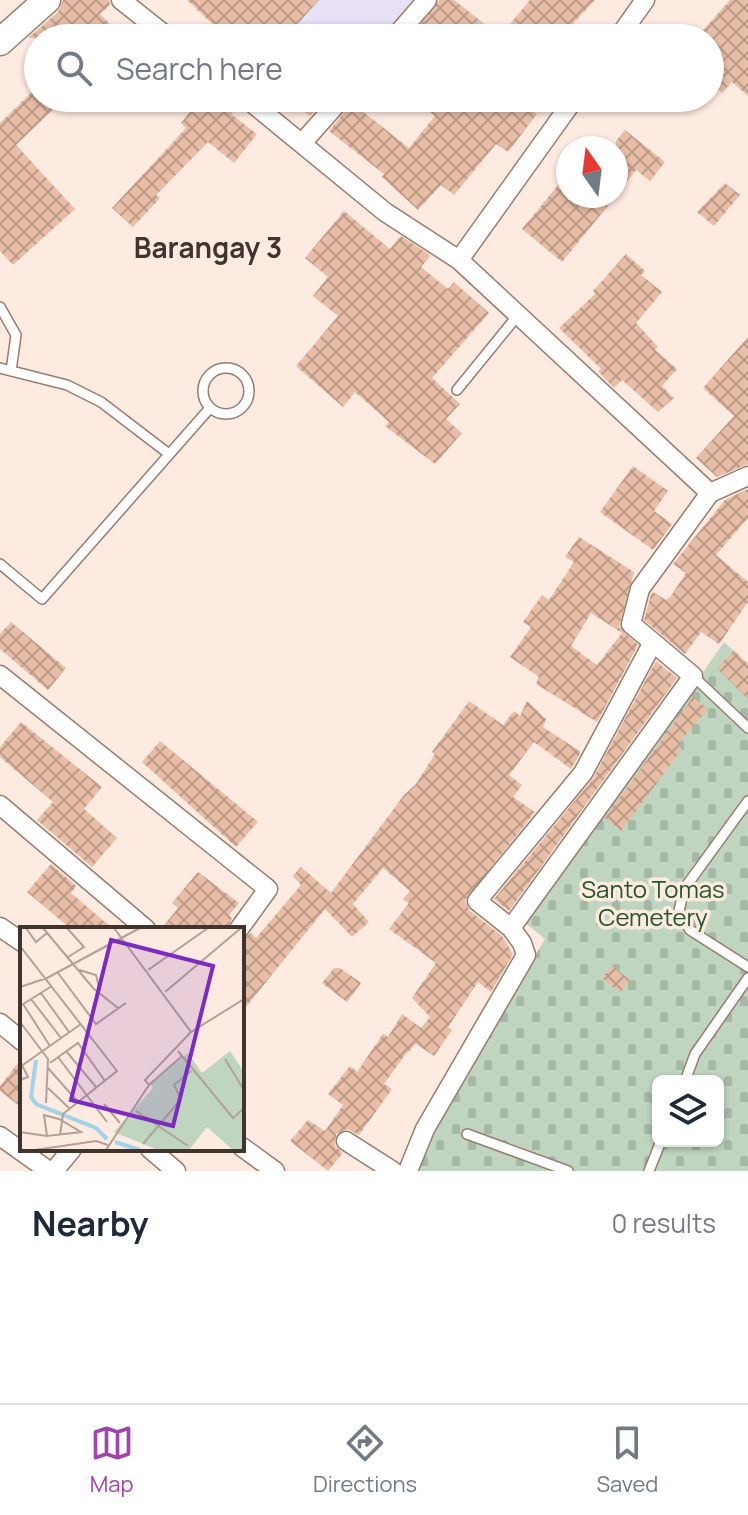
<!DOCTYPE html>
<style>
body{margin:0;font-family:Manrope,sans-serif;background:#f2f2f3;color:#1f2937}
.controls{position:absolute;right:24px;bottom:24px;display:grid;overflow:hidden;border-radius:12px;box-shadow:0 2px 6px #0004}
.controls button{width:72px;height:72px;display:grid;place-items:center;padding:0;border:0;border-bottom:2px solid #e0e1e3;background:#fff;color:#1f2937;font:40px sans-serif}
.compass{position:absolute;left:556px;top:136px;width:72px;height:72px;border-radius:50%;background:#fff;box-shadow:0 2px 6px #0004;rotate:346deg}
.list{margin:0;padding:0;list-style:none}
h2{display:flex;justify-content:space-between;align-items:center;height:104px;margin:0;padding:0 32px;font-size:34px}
h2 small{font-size:26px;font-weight:400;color:#747a83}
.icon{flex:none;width:44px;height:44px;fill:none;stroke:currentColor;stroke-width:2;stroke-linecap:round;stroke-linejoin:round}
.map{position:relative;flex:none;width:748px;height:1171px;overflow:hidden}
.search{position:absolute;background:#fff;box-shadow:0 2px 6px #0004;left:24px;right:24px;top:24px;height:88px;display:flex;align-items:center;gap:20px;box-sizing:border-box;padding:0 28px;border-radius:44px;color:#747a83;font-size:30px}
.sheet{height:232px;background:#fff}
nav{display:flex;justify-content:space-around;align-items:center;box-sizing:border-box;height:112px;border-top:2px solid #e0e1e3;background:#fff;font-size:22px;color:#747a83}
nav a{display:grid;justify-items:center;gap:4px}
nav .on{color:#a144ad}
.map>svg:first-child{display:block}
.education{fill:#e7e0f6}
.cemetery{fill:url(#cemetery-stones);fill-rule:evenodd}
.building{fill:url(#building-cross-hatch);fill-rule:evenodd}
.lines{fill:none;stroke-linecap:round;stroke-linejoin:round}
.service-casing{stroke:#987c6e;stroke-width:12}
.minor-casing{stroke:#987c6e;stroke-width:21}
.secondary-casing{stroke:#987c6e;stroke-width:29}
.service{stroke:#fff;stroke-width:9}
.minor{stroke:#fff;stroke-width:18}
.secondary{stroke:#fff;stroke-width:26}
.labels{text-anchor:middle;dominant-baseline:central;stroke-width:7;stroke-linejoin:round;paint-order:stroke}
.park-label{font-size:24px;fill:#24552b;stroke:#fdeae0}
.quarter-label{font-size:28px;font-weight:bold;fill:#40342e;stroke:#fdeae0}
.inset-river{fill:none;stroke:#a2d3e7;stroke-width:4}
.inset-road{fill:none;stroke:#b1a199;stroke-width:2}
.view{fill:#7b2cbf;fill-opacity:0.15;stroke:#7b2cbf;stroke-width:4}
.inset-edge{fill:none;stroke:#40342e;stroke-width:4}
</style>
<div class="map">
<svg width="748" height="1171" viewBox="0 0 748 1171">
<defs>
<pattern id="cemetery-stones" width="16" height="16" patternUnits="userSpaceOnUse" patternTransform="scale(2)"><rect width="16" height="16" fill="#bfd5c0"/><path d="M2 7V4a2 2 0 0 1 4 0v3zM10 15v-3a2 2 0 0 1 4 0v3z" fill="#a5b7a5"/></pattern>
<pattern id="building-cross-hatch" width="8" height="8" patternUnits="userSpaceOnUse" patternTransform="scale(2)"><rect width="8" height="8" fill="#e8bea7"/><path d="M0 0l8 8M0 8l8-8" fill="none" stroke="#bd9b88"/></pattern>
</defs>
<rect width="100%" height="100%" fill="#fdeae0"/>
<path class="education" d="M255,0H413L380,38H222Z"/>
<path class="cemetery" d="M724,642L748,664V1171H407L545,939L514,914L608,808ZM658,1081H718V1141H658Z"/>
<path class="building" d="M63,0H109L110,5L100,14L124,38H28L58,12Z
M187,0H319L285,38H227Z
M439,0H454L500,36L530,0H595L568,29L579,38H410Z
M730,0H748V96L732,82L722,93L710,82V38H696Z
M38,86V98H65L16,145L75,209L13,265L0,251V123Z
M201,98H234L238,107L231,114L257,134L234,163L208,142L156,195L160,198L133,227L112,208L186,128L181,123Z
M288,98H326L310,116Z
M413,98H516L537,114L508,152L496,144L454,195L441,185L418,210L382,177L384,174L329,131L352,103L409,148L435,116Z
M625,130L665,162L650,181L636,170L616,195V141Z
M568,173V200L572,196H616L562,262L522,229Z
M725,183L740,195L714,226L697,212Z
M344,211L390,249L401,236L427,253L430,256L421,267L448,289L454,282L489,313L432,378L460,404L446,419L462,433L435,464L385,426L389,422L355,392L343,407L296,366L338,316L313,296L328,277L305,258Z
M626,254L645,271L641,275L662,292L636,323L658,347L655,350L677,369L662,386L674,398L658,412L622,380L614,388L598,371L601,369L559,328L595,294L593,291Z
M748,337V464L717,477L696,458L734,416L703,388Z
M633,466L668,491L654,511L672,524L653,550L600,512Z
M748,489V518L716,555L748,582V602L719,644L701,632L685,654L644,620L651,594L653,592L666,600L671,596L686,573L673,564L725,500Z
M579,537L634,572L619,627L638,645L597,722L536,684L539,677L510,657L531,627L523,622L542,595L549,600L574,562L565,557ZM591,613L622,633L597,665L571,646Z
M11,622L66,668L48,690L0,649V634Z
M734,650L748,664V699L717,668Z
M656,661L677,678L509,911L494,899L592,780Z
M693,697L708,709L677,745L682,749L621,831L605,818Z
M469,701L503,725L514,711L520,716L527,701L546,719L543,727L581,752L571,769L534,742L509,775L522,785L513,797L535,812L465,900L469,910L502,936L513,954L491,992L478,982L448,1027L452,1030L434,1056L416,1044L405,1055L384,1084L392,1089L359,1135L347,1129L336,1134L335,1146L343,1153L328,1171L290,1141L308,1120L325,1131L343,1105L328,1094L350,1066L357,1072L383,1034L388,1037L402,1014L421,1028L430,1017L412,998L436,963L389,929L409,903L403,899L410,891L383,868L353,904L369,922L352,937L325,909L242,1012V940L251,933L256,938L301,885L293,876L301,867L331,893L404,795L416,784L435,754L432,752Z
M21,722L102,787L84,809L117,838L92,867L37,820L53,802L0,757V747Z
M160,741L258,822L236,847L142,762Z
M51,864L76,886L71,893L113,929H71L27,892Z
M198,872L239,903L229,915L232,918L227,929H161L178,908L172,903Z
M612,966L630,980L620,993L602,978Z
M334,968H340L361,983L347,1002L322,983Z
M22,1058V1108L0,1091V1086Z"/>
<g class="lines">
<g class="service-casing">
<path id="service" d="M0,307L16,335L11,371
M0,368L67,385L101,402L169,454
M203 391a23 23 0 1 1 46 0a23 23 0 1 1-46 0Z
M457,390L518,315
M0,564L42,599L210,408
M693,676L748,728
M748,801L684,889L679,911L690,930L748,967
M685,1081L695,1054L748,978
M467,1134L568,1171
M649,1171L661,1141"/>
</g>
<g class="minor-casing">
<path id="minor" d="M121,0L169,38
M394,38L427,0
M618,38L645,0
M246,98L385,212L459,260L710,493L748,476
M303,142L342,98
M459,260L575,98
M0,675L268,889L239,929
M0,805L146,929
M0,927L22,942
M511,928L477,901L583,773L652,644
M0,1023L22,1041
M0,1136L49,1171
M346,1141L393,1171
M242,1147L275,1171
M150,1149L176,1171
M54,1171L72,1149
M408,1171L425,1129L526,955L522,943L511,928L693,676L631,624L640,589L710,493"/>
</g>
<g class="secondary-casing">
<path id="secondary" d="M0,42L47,0"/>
</g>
<use href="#service" class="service"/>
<use href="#minor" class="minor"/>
<use href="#secondary" class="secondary"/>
</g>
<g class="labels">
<g class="park-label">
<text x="653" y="888">Santo Tomas<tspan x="653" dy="28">Cemetery</tspan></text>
</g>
<g class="quarter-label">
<text x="208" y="247">Barangay 3</text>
</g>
</g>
<g transform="translate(20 927)">
<rect width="224" height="224" fill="#fdeae0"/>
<path d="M210,124L224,145V223H213L187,200L169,223H138L94,205L133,161L130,156L168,126L182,146Z" fill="#bfd5c0"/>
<path class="inset-river" d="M16,133L11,170L16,177L76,201L87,212M95,215L120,223"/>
<path class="inset-road" d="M6,1L16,15L27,6M23,1L73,61L98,81M47,1L64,20L48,30M94,1L171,105L224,72M0,19L97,144L43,187L40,208M59,43L76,48L80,64M128,43L188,1M38,46L76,97L106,76M0,60L27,51L120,1M145,65L221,1M21,66L49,105M11,72L41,111M3,77L30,119M0,79L32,59M0,95L28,132L26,176M46,124L76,160M158,124L213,191L224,181M38,130L87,195M205,132L224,163M0,134L8,150L0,153M30,136L58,116L85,154M0,140L61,97M28,141L58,175M129,158L125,153L171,105M28,161L49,181M84,177L100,196M116,184L168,219M24,188L39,192L61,205L27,209ZM0,205L27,209M123,217L161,172L154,158L171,144M15,223L76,214L88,218M86,223L129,158L162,129"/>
<path class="view" d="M91,13L193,39L153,199L51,173Z"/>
<rect width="224" height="224" class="inset-edge"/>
</g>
</svg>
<div class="controls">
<button><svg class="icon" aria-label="layers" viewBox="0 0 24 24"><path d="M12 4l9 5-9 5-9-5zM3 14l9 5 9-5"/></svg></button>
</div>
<svg class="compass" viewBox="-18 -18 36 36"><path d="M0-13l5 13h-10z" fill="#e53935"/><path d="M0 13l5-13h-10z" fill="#747a83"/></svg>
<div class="search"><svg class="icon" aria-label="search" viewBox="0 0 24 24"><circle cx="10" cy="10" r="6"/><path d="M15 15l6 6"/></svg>Search here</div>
</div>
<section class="sheet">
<h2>Nearby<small>0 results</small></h2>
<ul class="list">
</ul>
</section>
<nav>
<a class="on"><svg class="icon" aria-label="map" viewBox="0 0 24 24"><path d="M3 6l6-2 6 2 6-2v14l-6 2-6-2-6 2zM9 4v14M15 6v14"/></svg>Map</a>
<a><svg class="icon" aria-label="directions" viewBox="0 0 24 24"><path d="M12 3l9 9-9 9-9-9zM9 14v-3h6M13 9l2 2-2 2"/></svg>Directions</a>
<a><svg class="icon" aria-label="saved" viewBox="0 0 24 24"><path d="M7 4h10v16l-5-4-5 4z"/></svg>Saved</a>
</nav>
